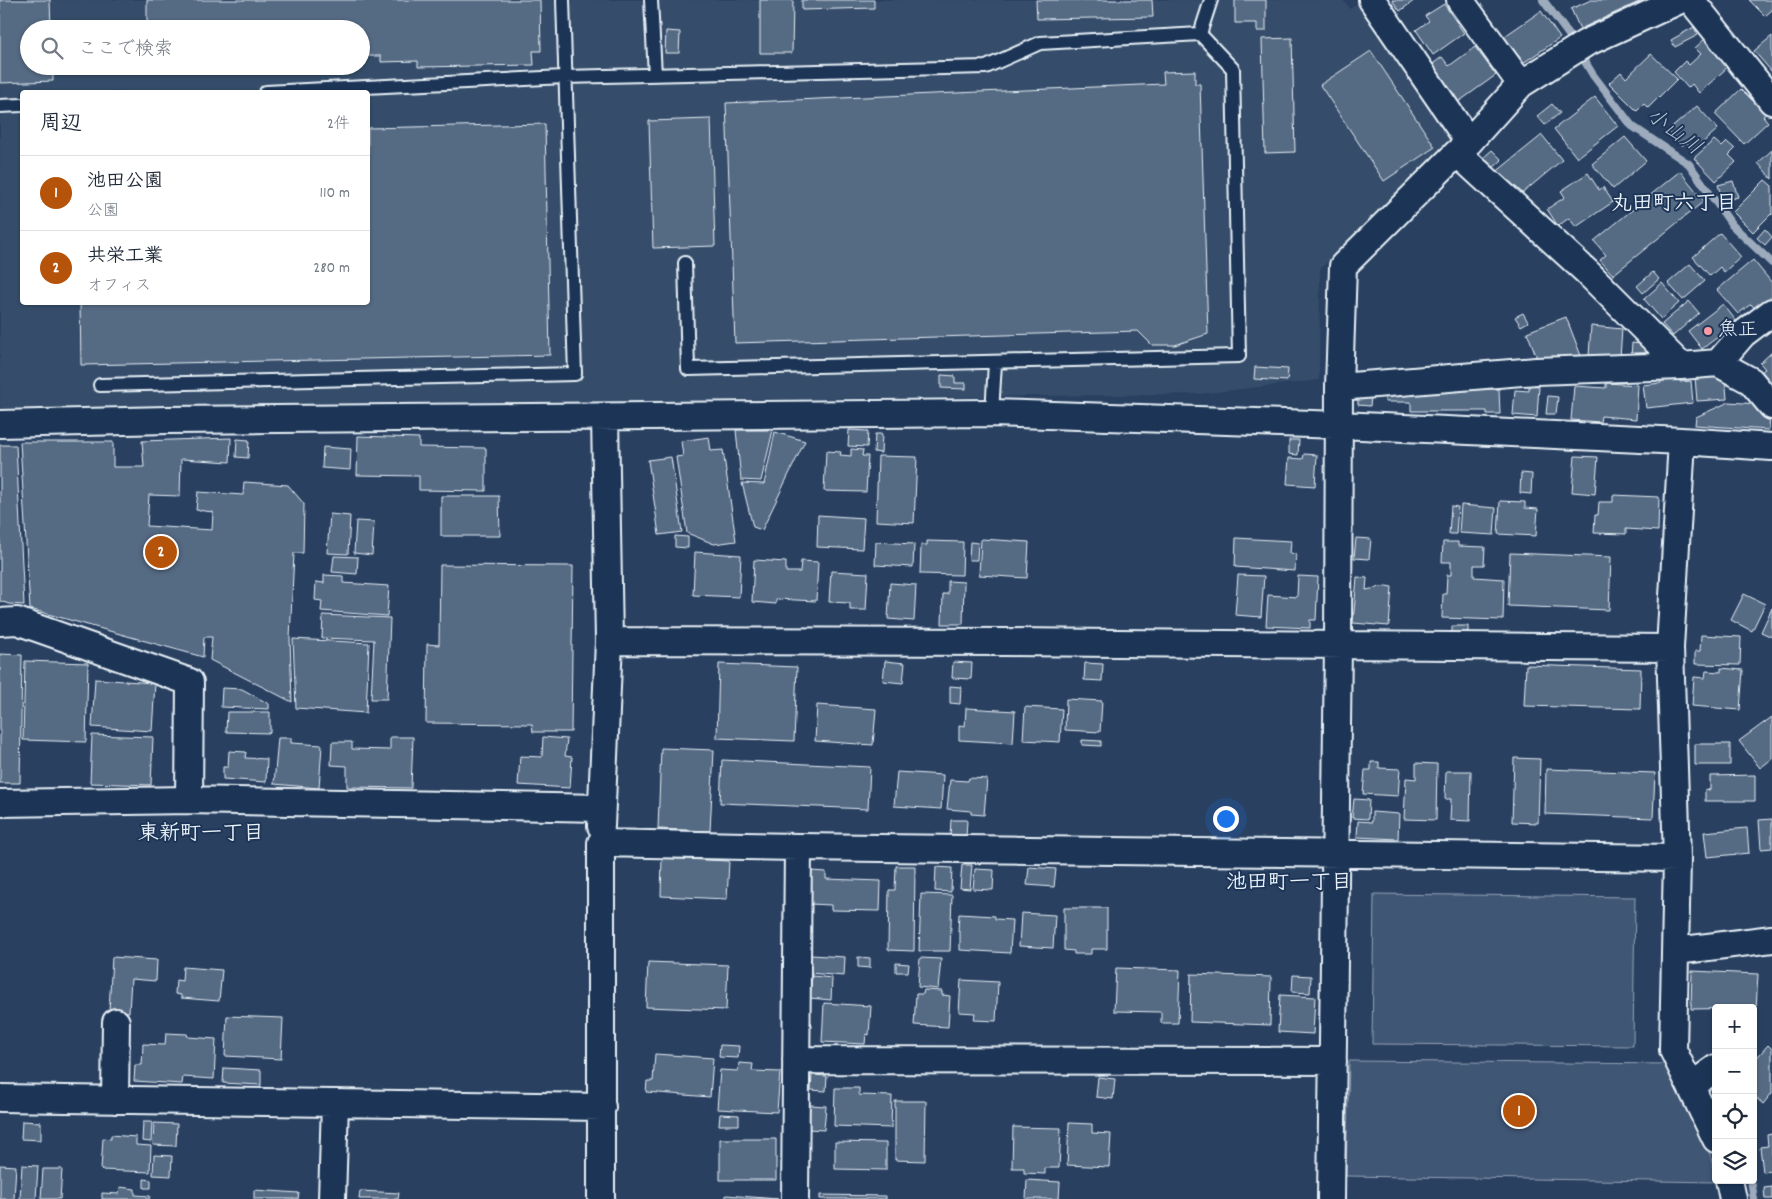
<!DOCTYPE html>
<html lang="ja">
<meta charset="utf-8">
<style>
body{margin:0;font-family:Dekko,"Klee One",sans-serif;background:#f6f6f7;color:#1f2937}
.controls{position:absolute;right:15px;bottom:15px;display:grid;overflow:hidden;border-radius:5px;box-shadow:0 1px 4px #0004}
.controls button{width:45px;height:45px;display:grid;place-items:center;padding:0;border:0;border-bottom:1px solid #e0e1e3;background:#fff;color:#1f2937;font:25px sans-serif}
.you{position:absolute;left:1225px;top:818px;width:18px;height:18px;margin:-12px;border:4px solid #fff;border-radius:50%;background:#1a73e8;box-shadow:0 0 0 8px #1a73e833}
.badge{display:grid;place-items:center;width:32px;height:32px;border-radius:50%;background:#b45309;color:#fff;font-size:16px;font-weight:700}
.pin{position:absolute;translate:-50% -50%;border:2px solid #fff;box-shadow:0 1px 5px #0006}
.list{margin:0;padding:0;list-style:none}
h2{display:flex;justify-content:space-between;align-items:center;height:65px;margin:0;padding:0 20px;font-size:21px}
h2 small{font-size:16px;font-weight:400;color:#747a83}
.list li{display:grid;grid-template-columns:32px 1fr auto;gap:15px;align-items:center;box-sizing:border-box;height:75px;padding:0 20px;border-top:1px solid #e0e1e3}
.list b{display:block;font-size:19px;white-space:nowrap}
.list p{margin:0;font-size:16px;white-space:nowrap;color:#747a83}
.list em{font-size:16px;font-style:normal;color:#747a83}
.icon{flex:none;width:28px;height:28px;fill:none;stroke:currentColor;stroke-width:2;stroke-linecap:round;stroke-linejoin:round}
.map{position:relative;flex:none;width:1772px;height:1199px;overflow:hidden}
.search{position:absolute;background:#fff;box-shadow:0 1px 4px #0004;left:20px;top:20px;width:350px;height:55px;display:flex;align-items:center;gap:12px;box-sizing:border-box;padding:0 18px;border-radius:28px;color:#747a83;font-size:19px}
.panel{position:absolute;background:#fff;box-shadow:0 1px 4px #0004;left:20px;top:90px;width:350px;height:215px;border-radius:5px}
.map>svg:first-child{display:block}
.built{fill:#364d6b;fill-rule:evenodd}
.green{fill:#415774;stroke:#94a4b6}
.lines{fill:none;stroke-linecap:round;stroke-linejoin:round}
.stream{stroke:#9dabbd;stroke-width:8}
.building{fill:#556a83;stroke:#e8f1f8}
.lane-casing{stroke:#e8f1f8;stroke-width:16}
.street-casing{stroke:#e8f1f8;stroke-width:30}
.lane{stroke:#1d3557;stroke-width:12}
.street{stroke:#1d3557;stroke-width:26}
.poi-dot{fill:#ff9aa2;stroke:#1d3557;stroke-width:2}
.labels{text-anchor:middle;dominant-baseline:central;stroke-width:4;stroke-linejoin:round;paint-order:stroke}
.poi-label{font-size:20px;fill:#e8f1f8;stroke:#1d3557;text-anchor:start}
.water-label{font-size:21px;font-style:italic;fill:#b6c2d0;stroke:#1d3557}
.neighbourhood-label{font-size:21px;font-weight:bold;fill:#e8f1f8;stroke:#1d3557}
</style>
<div class="map">
<svg width="1772" height="1199" viewBox="0 0 1772 1199">
<rect width="100%" height="100%" fill="#294061"/>
<filter id="ink" filterUnits="userSpaceOnUse"><feTurbulence type="fractalNoise" baseFrequency=".02" numOctaves="2"/><feDisplacementMap in="SourceGraphic" scale="10" xChannelSelector="R" yChannelSelector="G"/><feConvolveMatrix kernelMatrix="1 2 1 2 8 2 1 2 1" color-interpolation-filters="sRGB"/></filter>
<g filter="url(#ink)">
<path class="built" d="M0,0H1343L1350,9L1361,1L1452,138L1320,269L1319,380L1199,394L0,409ZM29,29H361V66H29ZM22,92H368V302H22Z"/>
<path class="green" d="M1374,894L1635,897L1633,1046L1372,1044Z
M1349,1061L1669,1064L1711,1157L1716,1182L1346,1176Z"/>
<g class="lines">
<path class="stream" d="M1543,0L1569,35L1593,75L1632,126L1689,164L1732,225L1772,263
M1751,1180L1754,1199"/>
</g>
<path class="building" d="M0,0H50L51,29H29V66H53V81L0,83Z
M147,0H540L541,51H533L534,65L418,67V61L381,62V56H361V29H147Z
M760,0H793L792,53H760Z
M802,0H874V8L802,10Z
M1036,0H1152L1153,17L1037,19Z
M1235,0H1266V31H1257V23H1235Z
M1392,0H1415L1400,11Z
M1591,0H1643L1580,29L1571,9Z
M1749,0H1772V10L1765,16Z
M1444,4L1464,33L1433,55L1416,30L1429,21L1425,16Z
M1541,11L1560,38L1523,63L1518,55L1512,59L1499,40Z
M1694,27L1698,35L1675,47L1671,40Z
M666,31L680,32L679,53H665Z
M1772,36V72L1754,51Z
M1707,37L1729,66L1699,93L1692,84L1688,88L1674,72L1685,61L1689,65L1701,54L1695,48Z
M1292,38L1295,152L1265,153L1262,39Z
M1475,47L1496,75L1457,103L1430,66L1442,57L1449,66Z
M1371,51L1435,147L1384,181L1320,85Z
M1651,54L1677,79L1648,108L1644,104L1637,111L1609,83L1621,72L1626,78Z
M1195,71V84H1200L1208,334L1175,345H1152L1138,331L735,343L726,103L1164,84L1163,72Z
M1741,89L1766,114L1763,116L1768,122L1744,144L1715,114Z
M1595,97L1618,126L1577,158L1554,129Z
M1552,104L1560,113L1545,125L1537,116Z
M1697,106L1718,129L1693,151L1686,142L1682,146L1668,131Z
M711,119L715,246L653,248L649,121Z
M545,124L550,355L81,365L80,302H368V128Z
M1542,135L1562,160L1519,196L1495,173Z
M1625,137L1646,161L1613,189L1592,164Z
M1714,140L1722,147L1727,142L1735,149L1729,155L1736,162L1716,181L1694,158Z
M1492,150L1502,160L1492,169L1482,159Z
M1772,150V179L1758,163Z
M1680,171L1704,201L1613,275L1600,260L1606,255L1594,241Z
M1588,173L1599,190L1603,187L1613,202L1576,227L1569,218L1558,226L1547,209L1565,197L1561,191Z
M1765,180L1772,186V215L1771,214L1753,232L1733,212Z
M1733,181L1738,197L1723,201L1718,185Z
M1765,229L1772,237L1765,245L1757,238Z
M1720,233L1741,257L1724,272L1720,267L1710,276L1693,257Z
M1753,260L1772,283V297L1756,310L1751,304L1738,314L1717,290Z
M1690,264L1705,281L1683,300L1668,283Z
M1653,272L1659,279L1643,293L1637,286Z
M1662,283L1679,303L1661,319L1644,299Z
M1689,301L1699,313L1673,336L1662,324Z
M1723,304L1737,322L1702,349L1688,331Z
M1523,313L1528,322L1521,326L1515,317Z
M1566,317L1583,361L1558,363L1556,356L1539,363L1527,332Z
M1591,326L1622,329L1620,358L1589,356Z
M1632,343L1641,344L1651,358L1631,356Z
M1772,352V385L1769,388L1757,375L1765,369L1760,363Z
M1255,367L1288,369L1287,381L1254,379Z
M941,375L955,376V383H966V389L941,388Z
M1680,376V382L1691,381L1693,403L1646,408L1643,385L1661,383L1660,378Z
M1725,376L1727,399L1697,401L1695,377Z
M1606,383L1638,385L1636,419L1601,416L1600,422L1571,420L1574,386L1606,388Z
M1529,385L1539,386L1537,417L1513,415L1515,390L1529,391Z
M1411,389H1499L1500,414H1487V411H1411V402H1385V395Z
M1358,396L1371,397L1370,406L1358,405Z
M1548,396L1558,397L1556,414H1546Z
M1729,402L1757,404V411L1770,412L1769,430L1695,425L1696,417Z
M736,430H773L761,481L741,480Z
M849,430L868,431L867,447L848,446Z
M775,432L805,441L762,530L753,527L742,483L764,484Z
M875,434H882L881,453L874,452Z
M358,436L419,438V447L486,448V491L419,490V476L357,475Z
M709,437L711,451L723,450L736,541L714,544L687,533L676,457L683,456L681,441Z
M231,438L230,462L181,459L180,496L149,495L147,526L212,530L213,512L196,510L198,492L243,495L244,482L288,485L304,504L303,553H294L290,638L292,702L210,660L212,637H204L203,657L30,609L20,442H113V467H144L142,441Z
M237,439L249,440L248,458L236,457Z
M1289,440H1299L1298,455L1289,454Z
M0,445H16L24,605L9,604L0,601Z
M323,447L351,449L350,470L322,468Z
M851,449L863,450L862,456H868L866,492L824,491L826,451L841,452L840,455L851,456Z
M1304,454L1317,455L1315,486L1287,484L1289,458L1303,459Z
M878,456L917,457L914,523L876,521Z
M1575,456L1598,457L1595,494L1572,492Z
M671,457L682,532L659,535L648,460Z
M1521,473L1532,474L1531,494L1520,493Z
M1613,495L1659,497L1658,531L1626,529V534L1594,533L1595,515H1598L1599,502H1613Z
M441,496H499L500,536H441Z
M1500,501L1525,502V508L1538,509L1536,536L1498,534Z
M1461,505L1496,508L1494,535L1459,533Z
M1451,506L1458,507L1456,534H1449Z
M330,514L350,516L348,554L327,553Z
M818,515L864,518L862,549L817,547Z
M356,521L374,522L372,555L354,553Z
M675,536L688,537V548L675,547Z
M1236,538L1291,541L1290,553L1296,554L1295,571L1235,567Z
M1356,538L1371,539L1369,559L1354,558Z
M981,539L1029,542L1027,578L979,575Z
M927,541L963,542L962,575L920,574L921,545H927Z
M876,542L914,544L913,567L875,565Z
M970,542L978,543L977,560H969Z
M1443,542H1458V546L1485,547L1484,565H1474V577L1504,579L1503,620L1442,618L1443,594H1446L1447,575H1451V562H1442Z
M695,552L741,555L739,597L693,595Z
M1510,553L1611,557L1609,610L1508,606Z
M334,556L358,557L357,574L332,572Z
M754,560L786,562V572H800L801,561L818,562L816,601L776,599V604L752,602Z
M440,565L573,566L571,732H533L532,724L426,723L427,644L439,645Z
M831,571L868,573L866,610H850V603L829,602Z
M324,575L343,576V583L389,586L387,616L321,611L322,601L315,600L316,582L324,583Z
M1238,575L1264,576L1261,617L1235,615Z
M1298,576L1318,577L1316,620H1310V628L1266,626L1268,595L1297,597Z
M1357,577L1367,578L1366,590L1386,586L1392,587L1389,626L1353,623Z
M948,581L964,582L963,624H942L943,594H948Z
M890,583L916,585L914,621L888,619Z
M1744,594L1765,604L1752,631L1731,620Z
M1772,608V637L1761,632Z
M323,615L390,618L387,699H371L374,640L322,638Z
M1452,626H1468V634L1452,633Z
M1701,635L1741,637L1740,665L1695,664V651H1700Z
M293,639L369,643L366,713L296,708Z
M0,654L22,655L20,783H0Z
M25,661L88,663L86,742L23,740Z
M885,661L905,663L903,683L883,681Z
M953,662L972,663L971,679L952,678Z
M1085,663L1103,664L1102,681L1084,680Z
M719,664L797,667L794,741L717,738Z
M1526,665L1641,669L1640,709L1524,706Z
M1721,668L1743,670L1740,710L1692,706L1694,677L1705,678L1706,671L1721,672Z
M95,679L155,683L152,731L92,727Z
M950,686L961,687L960,704L950,703Z
M222,688L242,689L269,704V709L221,707Z
M1066,699L1102,701L1100,732L1065,730Z
M817,705L876,709L873,745L815,741Z
M1025,707L1062,709L1060,742L1023,740Z
M966,708L1015,711L1013,743L959,740V725L965,726Z
M227,712H270V733L226,732Z
M1772,717V759L1760,768L1739,741Z
M92,735L153,737L151,785L90,783Z
M390,737H413L411,788L347,787V766L331,765L332,742H352V749L390,750Z
M543,737L567,739L565,756L572,757L570,788L518,785L520,756L542,757Z
M278,738H291V743L322,745L319,788L274,784Z
M1082,740L1101,741V746L1082,745Z
M1695,744H1730V765H1695Z
M661,748L714,750L710,831L658,829Z
M229,751L246,752L245,758L267,759L266,782L223,779V767H228Z
M1514,758L1540,759L1538,823L1512,822Z
M722,760L870,767L868,809L720,803Z
M1371,762H1379V768L1400,769L1398,796L1363,794L1365,770H1371Z
M1416,763L1437,764L1436,820L1404,819L1406,778L1416,779Z
M1546,769L1655,773L1653,818L1545,814Z
M1446,771H1471L1470,821L1450,820L1451,799H1445Z
M897,772L943,775L941,809L894,806Z
M1755,775V801H1705V789L1710,790V776Z
M969,778L987,779L984,815L971,814V811L947,809L950,780L968,781Z
M1354,799L1369,800L1368,819L1352,818Z
M1372,812L1399,814L1398,839L1357,837L1358,821L1372,822Z
M1772,819V848L1761,849L1759,820Z
M951,820H967L966,837L950,836Z
M1747,828L1749,853L1707,857L1704,832Z
M662,858L729,861L727,899L661,896Z
M962,865H972L970,889L960,888Z
M896,866H915L914,951L888,950L889,890H895Z
M936,867L952,868L951,892L935,891Z
M1029,867L1056,869L1054,887L1027,885Z
M975,869L994,870L993,890L973,889Z
M811,871L826,872V879L881,881L880,911L831,910V905L810,904Z
M921,894L952,895L950,951H919Z
M1064,908H1107V949H1091V954H1074V951L1064,950Z
M1021,913L1055,915L1053,948L1019,946Z
M959,914L995,916V919L1012,920L1010,953L960,950V932H958Z
M811,955L845,957L844,976L809,973Z
M112,957L157,960L156,981L131,979L129,1012L109,1011Z
M858,957L870,958V968L858,967Z
M920,958L941,959L938,989L918,987Z
M648,962L728,965L726,1010L646,1007Z
M896,963L909,964L908,972H896Z
M183,967L222,970L219,1001L181,998V995L175,994L176,980L182,981Z
M1116,968L1180,970L1178,1023H1161V1012L1114,1011Z
M1692,971L1758,974L1756,1010H1753V1008L1691,1009Z
M1191,974L1271,977L1270,1025L1190,1022Z
M1293,975L1311,976L1310,993L1292,992Z
M812,976L832,978L831,1000L810,998Z
M961,980L998,982L996,1021L974,1020L975,1013L959,1012Z
M924,990L942,991V995L950,996L948,1027L914,1025L916,994H923Z
M1280,995L1315,997L1313,1034L1278,1032Z
M824,1003L871,1006L869,1035L866,1034L865,1044L822,1042Z
M227,1016L283,1018L281,1059L225,1056Z
M166,1033L187,1034L188,1037L216,1039L214,1079L183,1077L182,1084L134,1081L135,1065H142L143,1044L165,1045Z
M720,1045L739,1046L738,1058L719,1057Z
M1768,1045L1772,1049V1093L1763,1104L1753,1095V1062Z
M655,1054L713,1058L710,1097L646,1092L647,1081H653Z
M739,1063L753,1064L752,1071L780,1072L777,1112L717,1109L720,1070L738,1071Z
M224,1068L261,1070V1085L223,1083Z
M812,1075L827,1076L826,1091L811,1090Z
M1098,1077L1115,1079L1113,1099L1096,1097Z
M835,1088H859V1095L892,1096L891,1128L834,1126Z
M895,1101H926L925,1161L895,1160Z
M810,1105L826,1106L824,1130L808,1129Z
M720,1114L739,1115V1125H719Z
M22,1121L41,1122V1140L21,1139Z
M143,1122H152L151,1142L142,1141Z
M154,1123L177,1124L176,1146L153,1145Z
M1069,1123L1092,1124V1133L1111,1134L1109,1167L1067,1165Z
M1013,1127L1061,1128L1059,1168H1045V1174L1024,1173V1168H1012Z
M1772,1134V1171L1763,1172L1760,1147L1768,1146L1767,1135Z
M111,1135L136,1137V1145L151,1146L150,1172L101,1170L103,1138L111,1139Z
M720,1139H776V1180H720Z
M835,1142L886,1143V1170L835,1169Z
M154,1155L172,1156L171,1176L153,1175Z
M0,1165L16,1166L14,1199H0Z
M22,1165L38,1166L36,1199H20Z
M43,1169H62L60,1199H41Z
M144,1179L151,1180V1188H144Z
M1027,1180L1060,1182L1059,1199H1026Z
M120,1187L135,1189V1195L150,1196L149,1199H102V1193L119,1194Z
M1772,1187V1199H1765L1764,1188Z
M254,1190L299,1193L298,1199H254Z
M360,1191L399,1193L398,1199H359Z
M726,1195L778,1199H726Z
M820,1195L886,1196V1199H820Z"/>
<g class="lines">
<g class="lane-casing">
<path id="lane" d="M651,0L655,75
M266,92L564,77L986,67L1040,43L1200,34L1211,0
M0,106L22,105
M685,263L688,369L1239,356L1233,69L1200,34
M100,385L575,374L563,0
M992,413L995,363"/>
</g>
<g class="street-casing">
<path id="street" d="M1372,0L1469,142
M1460,0L1521,84
M1680,0L1586,43L1521,84L1469,142L1457,153L1587,272L1681,366L1718,363L1751,381L1772,406
M1691,0L1772,101
M1718,363L1743,334L1772,312
M1339,387L1536,371L1681,366
M0,424L167,420L992,413L1340,425L1682,441L1772,447
M1682,441L1670,648L1677,858L1673,1050L1716,1139
M0,622L17,621L190,682L189,800
M609,641L1005,642L1670,648
M0,803L189,800L601,808
M601,826L609,641L605,417
M1676,951L1772,939
M796,1060L1333,1061
M1691,1086L1716,1068
M0,1098L602,1107
M115,1100L116,1022
M1729,1180L1733,1199
M332,1199L335,1103
M601,1199V843L798,847L1677,858
M795,1199L798,847
M1331,1199L1338,645L1339,387L1343,266L1457,153"/>
</g>
<use href="#lane" class="lane"/>
<use href="#street" class="street"/>
</g>
</g>
<circle class="poi-dot" cx="1708" cy="331" r="5"/>
<g class="labels">
<g class="poi-label">
<text x="1718" y="331">魚正</text>
</g>
<g class="water-label">
<text transform="translate(1673 133) rotate(37)">小山川</text>
</g>
<g class="neighbourhood-label">
<text x="1674" y="205">丸田町六丁目</text>
<text x="201" y="835">東新町一丁目</text>
<text x="1289" y="884">池田町一丁目</text>
</g>
</g>
</svg>
<div class="controls">
<button>+</button>
<button>−</button>
<button><svg class="icon" aria-label="locate" viewBox="0 0 24 24"><circle cx="12" cy="12" r="6"/><path d="M12 2v4M12 18v4M2 12h4M18 12h4"/></svg></button>
<button><svg class="icon" aria-label="layers" viewBox="0 0 24 24"><path d="M12 4l9 5-9 5-9-5zM3 14l9 5 9-5"/></svg></button>
</div>
<div class="you"></div>
<div class="pin badge" style="left:1519px;top:1111px">1</div>
<div class="pin badge" style="left:161px;top:552px">2</div>
<div class="search"><svg class="icon" aria-label="search" viewBox="0 0 24 24"><circle cx="10" cy="10" r="6"/><path d="M15 15l6 6"/></svg>ここで検索</div>
<section class="panel">
<h2>周辺<small>2件</small></h2>
<ul class="list">
<li><span class="badge">1</span><div><b>池田公園</b><p>公園</p></div><em>110 m</em></li>
<li><span class="badge">2</span><div><b>共栄工業</b><p>オフィス</p></div><em>280 m</em></li>
</ul>
</section>
</div>
